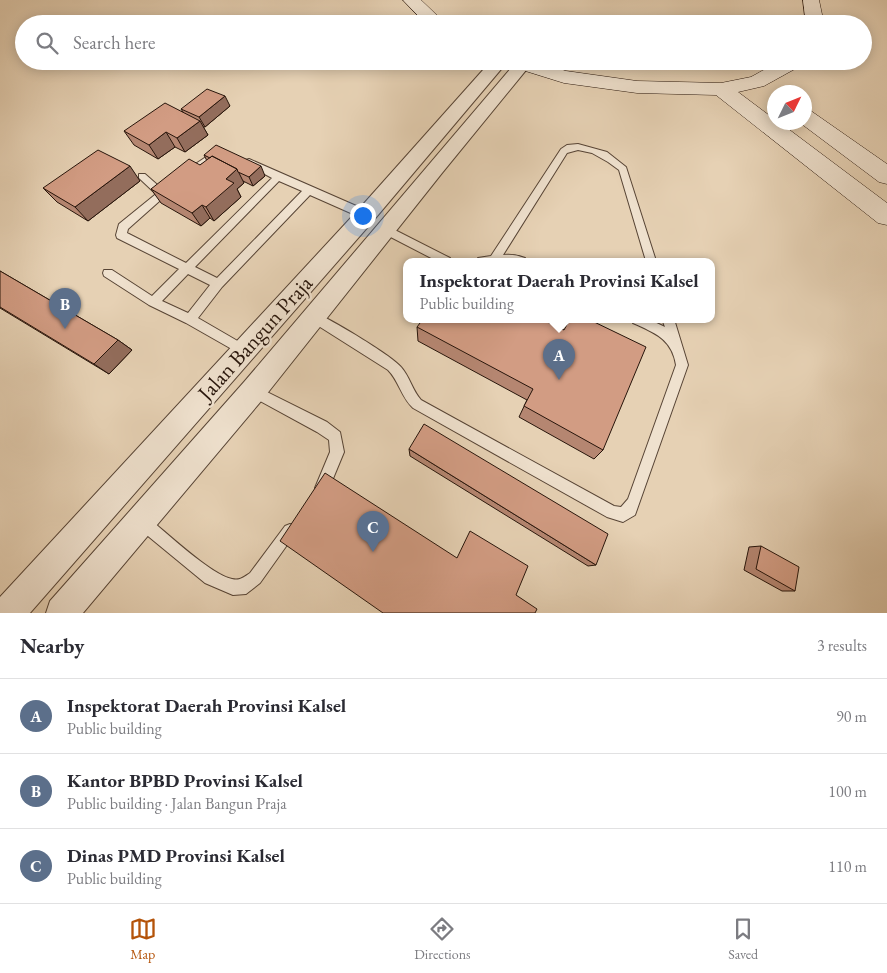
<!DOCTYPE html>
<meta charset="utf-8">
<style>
body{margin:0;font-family:"EB Garamond",serif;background:#f7f7f7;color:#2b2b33}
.compass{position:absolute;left:767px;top:85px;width:45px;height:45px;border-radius:50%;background:#fff;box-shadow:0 2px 12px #0003;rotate:47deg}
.you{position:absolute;left:362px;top:215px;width:18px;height:18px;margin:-12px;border:4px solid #fff;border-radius:50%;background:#1a73e8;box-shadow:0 0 0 8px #1a73e833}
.badge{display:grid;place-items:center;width:32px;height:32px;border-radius:50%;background:#b45309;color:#fff;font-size:16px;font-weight:700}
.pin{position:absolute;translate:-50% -41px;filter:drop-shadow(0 1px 2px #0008)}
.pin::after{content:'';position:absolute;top:26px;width:18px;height:15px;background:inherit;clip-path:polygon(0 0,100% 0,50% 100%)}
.popup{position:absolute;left:403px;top:258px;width:312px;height:65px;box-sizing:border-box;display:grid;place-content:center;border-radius:10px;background:#fff;filter:drop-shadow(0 1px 4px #0005);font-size:16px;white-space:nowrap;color:#7c7c81}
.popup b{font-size:19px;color:#2b2b33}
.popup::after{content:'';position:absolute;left:50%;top:100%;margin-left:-10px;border:10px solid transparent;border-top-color:#fff}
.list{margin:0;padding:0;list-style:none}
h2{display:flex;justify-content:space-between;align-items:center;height:65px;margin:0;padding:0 20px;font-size:21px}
h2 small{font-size:16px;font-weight:400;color:#7c7c81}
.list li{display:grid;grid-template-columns:32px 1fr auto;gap:15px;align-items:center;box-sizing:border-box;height:75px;padding:0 20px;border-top:1px solid #e1e1e2}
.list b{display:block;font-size:19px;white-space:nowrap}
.list p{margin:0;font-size:16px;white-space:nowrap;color:#7c7c81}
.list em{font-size:16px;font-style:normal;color:#7c7c81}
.icon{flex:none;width:28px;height:28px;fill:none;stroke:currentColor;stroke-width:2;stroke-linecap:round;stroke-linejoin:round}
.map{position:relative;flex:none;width:887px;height:613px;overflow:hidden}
.search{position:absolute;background:#fff;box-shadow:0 2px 12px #0003;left:15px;right:15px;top:15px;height:55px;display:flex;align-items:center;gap:12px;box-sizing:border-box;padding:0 18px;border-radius:28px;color:#7c7c81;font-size:19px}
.sheet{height:290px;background:#fff}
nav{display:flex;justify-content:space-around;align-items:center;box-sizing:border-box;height:70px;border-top:1px solid #e1e1e2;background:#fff;font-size:14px;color:#7c7c81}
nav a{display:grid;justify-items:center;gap:2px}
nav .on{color:#b45309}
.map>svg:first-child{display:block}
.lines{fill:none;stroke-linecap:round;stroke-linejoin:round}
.lane-casing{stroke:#574435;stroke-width:2}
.street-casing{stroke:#574435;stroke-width:2}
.secondary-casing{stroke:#27150b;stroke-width:1}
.lane{fill:#efe1ce;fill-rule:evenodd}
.street{fill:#efe1ce;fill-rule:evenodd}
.secondary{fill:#efe1ce;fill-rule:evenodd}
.wall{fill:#b58671;stroke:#27150b}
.shaded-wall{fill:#936d5c;stroke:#27150b}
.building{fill:#d29c83;stroke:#27150b}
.labels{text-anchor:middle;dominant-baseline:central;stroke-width:5;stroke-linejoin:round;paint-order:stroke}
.street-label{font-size:22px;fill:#27150b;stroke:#efe1ce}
</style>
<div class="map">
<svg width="887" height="613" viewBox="0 0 887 613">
<rect width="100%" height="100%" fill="#e6d1b4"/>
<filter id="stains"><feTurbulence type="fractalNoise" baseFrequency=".004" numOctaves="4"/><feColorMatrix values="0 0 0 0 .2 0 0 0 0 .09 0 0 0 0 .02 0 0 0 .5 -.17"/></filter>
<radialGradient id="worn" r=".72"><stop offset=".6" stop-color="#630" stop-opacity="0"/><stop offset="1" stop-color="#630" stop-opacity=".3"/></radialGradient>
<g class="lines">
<g class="lane-casing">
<path id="lane" d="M578,144L607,152L626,167L656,261H646L619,170L608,162L592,153L578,150L567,153L503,255C511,254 517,255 525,258L526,261H477L478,258L491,256L561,149L567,145Z
M218,149L221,150V154L191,175H185V171Z
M249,159L370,212L371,215L366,219L362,218L310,195L222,287L198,318L248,347L250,351L248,355L244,356L186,323L149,305L104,276L103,273L104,270H112L152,296L179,269L117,238L116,235L119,224L156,194L139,178V174H145L162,189L168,185L173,189L128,229L127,233L186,263L272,178L246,164V160ZM279,181L302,191L217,278L195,267ZM188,274L210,285L188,313L162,301Z
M385,225L450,258L451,261H437L381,232L380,229L381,226Z
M313,312C329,318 391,355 401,367C410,377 412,390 421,400L614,506L621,507L628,499L676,365C672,339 655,333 633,323L631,319H648L665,327L662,319H674L688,365L635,515L623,522L607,517L413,408C401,397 399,381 388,370L309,320L307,317L309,314Z
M253,385L327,422L340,432L344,452L327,493L322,495L317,493L315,488L330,452L329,440L317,432L249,395L247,391L249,387Z
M142,515L147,517C166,532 211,575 232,579C240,581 244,577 250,573L285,526L290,524L295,526L297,531L260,583L246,594L233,595L205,583L137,527L135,522L137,517Z"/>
</g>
<g class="street-casing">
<path id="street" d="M491,61H508L373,221L30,613H0V597L359,209Z
M517,61H529L531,64L442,173L262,400L83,613H46L50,601L244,382Z"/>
</g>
<g class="secondary-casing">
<path id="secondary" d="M403,0H421L446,24H426Z
M803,0H819L824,24H806Z
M504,61H534L566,71L637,81L721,83L751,77L780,61H804L802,65L764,86L738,92L774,119V122H779L887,203V225L878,223L716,95L637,93L564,83L506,65Z
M804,109L811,111L887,164V184L879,182L799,122H804Z"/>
</g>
<use href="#lane" class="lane"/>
<use href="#street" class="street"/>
<use href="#secondary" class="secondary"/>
</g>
<path class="wall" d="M230,106L205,127H203L208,135L185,152L175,147L158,159L134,145L124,131L183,112L181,109Z
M204,155L265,176L253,186L243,181L244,183L237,189L241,197L214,221L210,218L201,226L161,203L151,189L200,165L207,161Z
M140,181L88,221L57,202L43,188Z
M0,271L118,340L132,350L109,374L0,308Z
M417,327L564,330L603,450L594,459L519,417L527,400L418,341Z
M409,449L596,565L588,566L410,456Z
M761,546L795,591H782L744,570L749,547Z"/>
<path class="shaded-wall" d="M225,96L230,106L205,127L199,117Z
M200,121L208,135L185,152L177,138Z
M166,132L175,147L158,159L149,145Z
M130,166L140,181L88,221L75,207Z
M261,166L265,176L253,186L249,177Z
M237,169L244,183L237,189L241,197L214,221L206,207L226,179Z
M202,205L210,218L201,226L192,213Z
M118,340L132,350L109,374L94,364Z"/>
<path class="building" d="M207,89L225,96L199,117L181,109Z
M165,103L200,121L177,138L166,132L149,145L124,131Z
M216,145L261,166L249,177L238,172L237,169L212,156L210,158L204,155Z
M98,150L130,166L75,207L43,188Z
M212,156L237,169L226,179L234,183L206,207L202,205L192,213L151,189L189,159L200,165Z
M0,271L118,340L94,364L0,307Z
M423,319H541L564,330L570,319H588L646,347L603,450L524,406L533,389L417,327Z
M424,424L608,534L596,565L409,449Z
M325,473L457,558L470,531L528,566L516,595L537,609L535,613H383L280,541Z
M761,546L799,567L795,591L756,569Z"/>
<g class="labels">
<g class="street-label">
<text transform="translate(255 338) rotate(-48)">Jalan Bangun Praja</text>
</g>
</g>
<rect width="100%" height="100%" filter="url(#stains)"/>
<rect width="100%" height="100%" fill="url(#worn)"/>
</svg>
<svg class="compass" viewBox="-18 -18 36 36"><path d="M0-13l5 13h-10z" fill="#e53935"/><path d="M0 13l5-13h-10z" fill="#7c7c81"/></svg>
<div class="you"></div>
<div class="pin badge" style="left:559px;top:380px;background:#5c6f8a">A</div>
<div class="popup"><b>Inspektorat Daerah Provinsi Kalsel</b>Public building</div>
<div class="pin badge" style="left:65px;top:329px;background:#5c6f8a">B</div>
<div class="pin badge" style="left:373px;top:552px;background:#5c6f8a">C</div>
<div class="search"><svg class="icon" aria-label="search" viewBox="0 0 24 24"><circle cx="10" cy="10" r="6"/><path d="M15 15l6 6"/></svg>Search here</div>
</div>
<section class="sheet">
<h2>Nearby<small>3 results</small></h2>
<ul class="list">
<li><span class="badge" style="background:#5c6f8a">A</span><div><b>Inspektorat Daerah Provinsi Kalsel</b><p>Public building</p></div><em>90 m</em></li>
<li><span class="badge" style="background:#5c6f8a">B</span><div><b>Kantor BPBD Provinsi Kalsel</b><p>Public building · Jalan Bangun Praja</p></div><em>100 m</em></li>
<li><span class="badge" style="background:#5c6f8a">C</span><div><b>Dinas PMD Provinsi Kalsel</b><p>Public building</p></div><em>110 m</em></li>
</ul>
</section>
<nav>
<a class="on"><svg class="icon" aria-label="map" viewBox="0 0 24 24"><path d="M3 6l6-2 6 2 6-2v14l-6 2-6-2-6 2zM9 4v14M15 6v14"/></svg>Map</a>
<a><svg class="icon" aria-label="directions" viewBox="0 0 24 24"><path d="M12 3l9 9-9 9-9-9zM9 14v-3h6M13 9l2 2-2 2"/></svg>Directions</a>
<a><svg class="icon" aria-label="saved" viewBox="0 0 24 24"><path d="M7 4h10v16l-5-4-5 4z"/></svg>Saved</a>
</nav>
